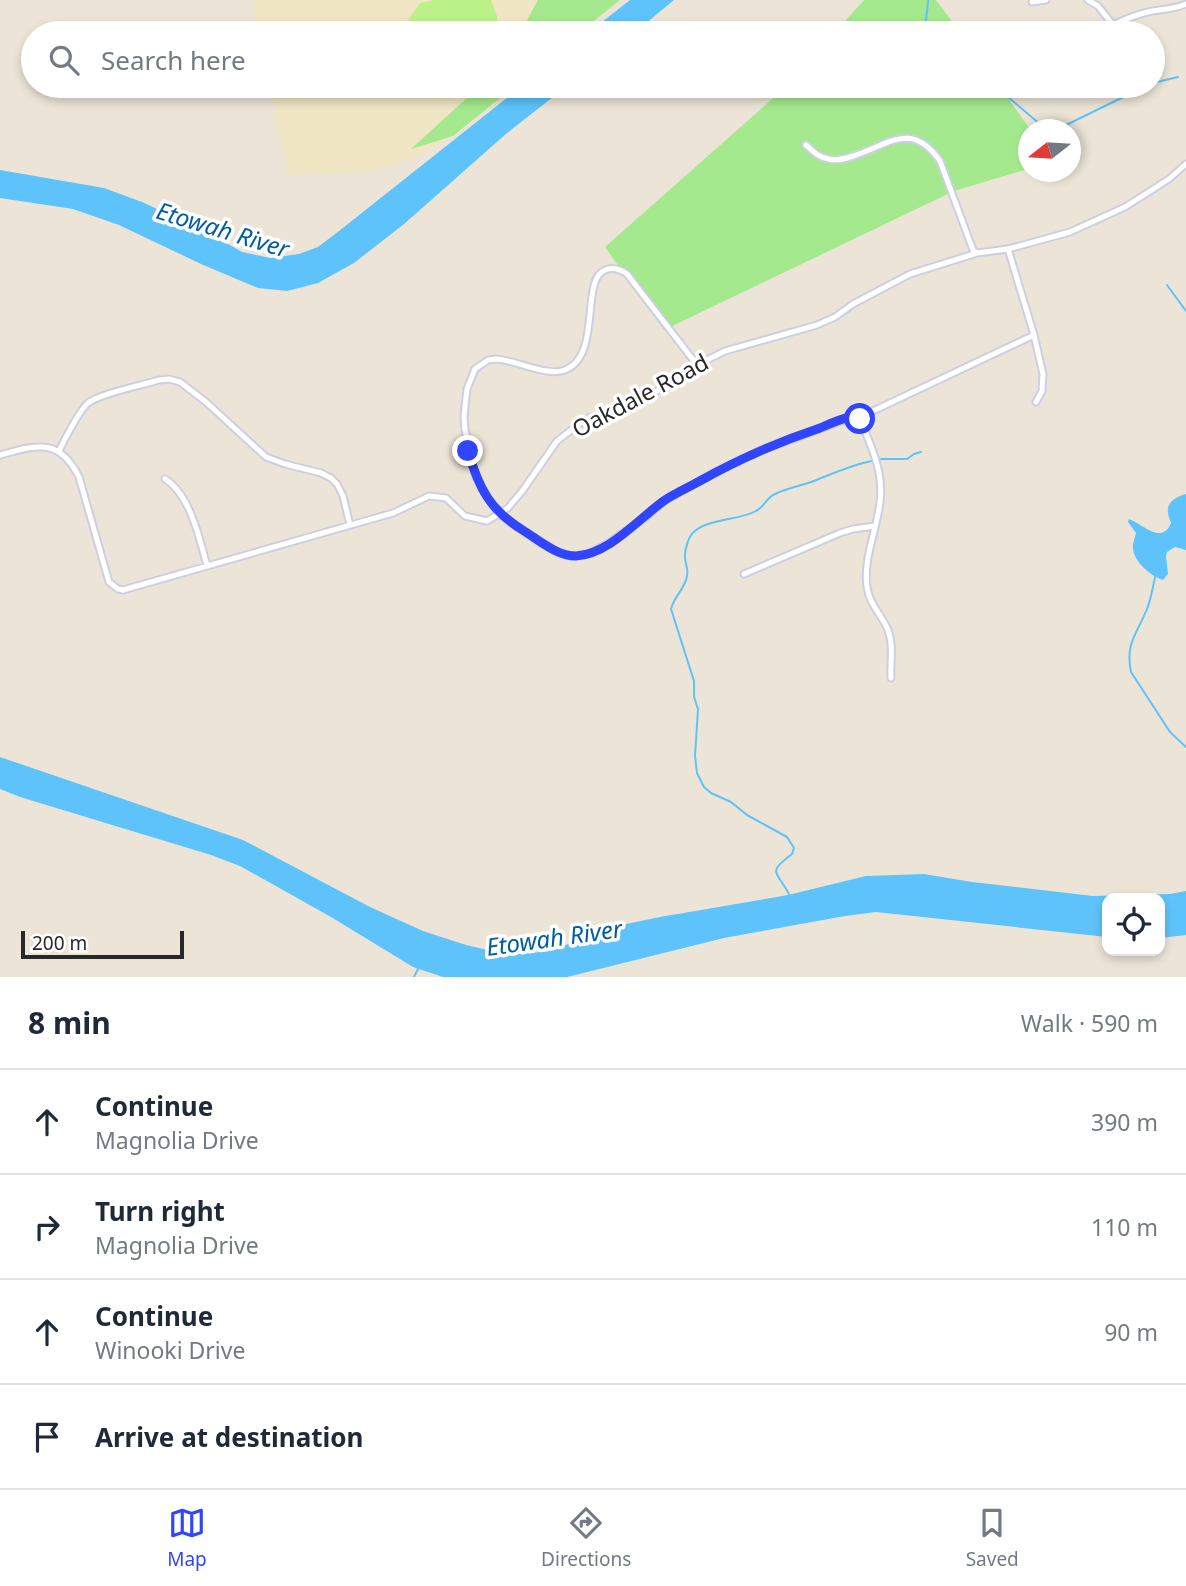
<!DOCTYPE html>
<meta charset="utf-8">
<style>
body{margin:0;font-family:"Noto Sans",sans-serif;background:#f6f6f7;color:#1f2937}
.controls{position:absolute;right:21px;bottom:21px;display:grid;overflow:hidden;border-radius:14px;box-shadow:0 4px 10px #0003}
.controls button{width:63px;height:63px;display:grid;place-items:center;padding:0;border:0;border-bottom:2px solid #e0e1e3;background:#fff;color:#1f2937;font:35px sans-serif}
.compass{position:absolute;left:1018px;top:119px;width:63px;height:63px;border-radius:50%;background:#fff;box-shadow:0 4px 10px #0003;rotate:253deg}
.scale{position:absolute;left:21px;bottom:18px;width:163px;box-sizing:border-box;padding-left:7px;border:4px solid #282828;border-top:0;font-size:19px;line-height:24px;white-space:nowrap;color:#282828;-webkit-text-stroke:5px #fff;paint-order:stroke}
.stop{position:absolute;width:21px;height:21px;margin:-16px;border:5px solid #3145ff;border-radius:50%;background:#fff}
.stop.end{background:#3145ff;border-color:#fff;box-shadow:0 2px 7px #0008}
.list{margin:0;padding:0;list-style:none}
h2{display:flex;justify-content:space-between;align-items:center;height:91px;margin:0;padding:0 28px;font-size:30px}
h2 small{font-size:23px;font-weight:400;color:#747a83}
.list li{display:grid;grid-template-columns:46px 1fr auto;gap:21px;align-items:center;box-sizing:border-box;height:105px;padding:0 28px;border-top:2px solid #e0e1e3}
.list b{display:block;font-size:26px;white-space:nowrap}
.list p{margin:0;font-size:23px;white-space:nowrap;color:#747a83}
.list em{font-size:23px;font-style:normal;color:#747a83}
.icon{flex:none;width:38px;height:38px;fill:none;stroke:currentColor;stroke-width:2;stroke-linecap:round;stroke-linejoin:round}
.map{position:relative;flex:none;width:1186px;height:977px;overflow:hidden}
.search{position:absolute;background:#fff;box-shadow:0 4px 10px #0003;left:21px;right:21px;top:21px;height:77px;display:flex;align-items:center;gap:18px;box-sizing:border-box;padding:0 24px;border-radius:38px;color:#747a83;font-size:26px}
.sheet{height:511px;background:#fff}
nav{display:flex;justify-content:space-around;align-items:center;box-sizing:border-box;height:98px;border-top:2px solid #e0e1e3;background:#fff;font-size:19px;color:#747a83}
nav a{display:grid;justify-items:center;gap:4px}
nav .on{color:#3145ff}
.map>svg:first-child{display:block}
.education{fill:#f0e6c4}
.green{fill:#a4e98d}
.pitch{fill:#bbf288}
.water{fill:#5ec3fa}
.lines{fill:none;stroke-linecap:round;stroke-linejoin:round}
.stream{stroke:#5ec3fa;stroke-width:2}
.minor-casing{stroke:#cccfe3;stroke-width:9}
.minor{stroke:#fff;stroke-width:5}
.route{stroke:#3145ff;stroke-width:9}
.labels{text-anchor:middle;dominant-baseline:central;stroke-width:7;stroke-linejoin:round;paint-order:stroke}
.street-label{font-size:23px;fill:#282828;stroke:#fff}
.water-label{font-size:24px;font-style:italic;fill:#005ca3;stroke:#fff}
</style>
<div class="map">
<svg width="1186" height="977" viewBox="0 0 1186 977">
<rect width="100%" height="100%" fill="#ece5d7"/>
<path class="education" d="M261,0H538L537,4L545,33H258L252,3Z
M269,86H499L455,132L419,156L368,172L289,175Z"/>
<path class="green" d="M538,0H620L579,33H520Z
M864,0H936L961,33H834Z
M480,86H515L453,136L411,149Z
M787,86H999L1030,129L1028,130V169L954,191L664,330L605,247Z"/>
<path class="pitch" d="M434,0H491L497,16L498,33H411L407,22L420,3Z"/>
<path class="water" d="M630,0H674L634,33H588Z
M522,86H567L507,133L404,224L354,263L318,283L287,291L258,288L201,264L119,225L73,209L0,198V170L104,188L142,202L207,232L242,252L270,258L299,254L318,247L339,231Z
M1186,494V550L1175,547L1167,552L1166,556L1168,574L1163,580C1150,576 1131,560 1133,544C1134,540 1135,537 1136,533L1128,522L1129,519C1144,525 1162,545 1171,523C1170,520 1168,516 1168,512C1166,502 1178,496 1186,494Z
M0,757L243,840L370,907L423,931L466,945L492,951L520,954L551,951L607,928L660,917L788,895L866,876L924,874L972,882L1093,896L1170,894L1186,891V935L1160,938V898H1107V937L876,912L845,916L724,938L567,977H443L413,967L331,917L240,866L211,855L20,797L0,789Z"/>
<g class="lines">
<path class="stream" d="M926,33C924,27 928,9 928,0
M1153,83L1178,77
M995,86L1041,125L1052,127L1064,126L1146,86
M1167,285L1186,311
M881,459H907L914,454L921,452
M1155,577C1153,587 1151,599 1147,609C1137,634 1125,643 1131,672L1170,732L1186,747
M789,894C776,870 767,873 792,854L794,848L787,837L747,815L731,802L711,793L704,787L697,773L695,756L698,709L694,697V681L671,609C674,596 685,589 687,576C689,568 684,562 685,555C685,548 689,535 695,531C708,519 740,520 756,511C764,507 767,497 775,494C787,488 800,486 811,482C832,474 851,465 872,461
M414,977L418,969"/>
<g class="minor-casing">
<path id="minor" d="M1088,0L1098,6L1113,25C1125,19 1138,14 1152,11C1164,9 1174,9 1186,4
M1032,2L1046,0
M806,145C813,151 819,158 829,159C836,161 843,159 850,157C887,147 910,118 940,161L973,250L977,253
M1008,249L1034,335L1043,374L1042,391L1036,402
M697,365L627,274C612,264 598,268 594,286C587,310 594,359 565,370C547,377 516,360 496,359L488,360L475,369L467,389L464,416L465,430L475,475L484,492L499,514L545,544L558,552L567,555L574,556L588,554L607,544L646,517L665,500L721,469L759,451L852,417L860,419L873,411L1034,335
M860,419C871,446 884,472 880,502C877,530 863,558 867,587C869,604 882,615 888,630C894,645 890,663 891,678
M59,451C65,439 78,412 88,403C99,394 143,385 159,380L169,379L180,382L206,402L266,457L285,464L321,473L331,478L337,484L343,496L350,525
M0,455C37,445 59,437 79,477L109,582L118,589L123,590L393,513L429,496L446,498L465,516L487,521L508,508L523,490L557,441L583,421L591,417L613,411L657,391L697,365L725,351L817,325L835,317L853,304L910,274L977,253L1008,249L1070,232L1125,207L1169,179L1186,164
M165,479C190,494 200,540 207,566
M744,574L840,533L853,529L875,526"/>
</g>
<use href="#minor" class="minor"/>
</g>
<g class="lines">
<path class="route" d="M468,451C479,489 490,510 524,531C540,541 557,556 576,556C610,554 639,518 665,500C676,493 687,488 698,482C737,460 778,442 820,428C829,424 840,419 850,417C853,417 857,418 860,419"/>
</g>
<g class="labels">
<g class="street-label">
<text transform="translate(640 395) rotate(-28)">Oakdale Road</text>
</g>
<g class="water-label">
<text transform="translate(223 229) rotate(17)">Etowah River</text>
<text transform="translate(554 937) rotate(-8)">Etowah River</text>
</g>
</g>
</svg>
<div class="controls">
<button><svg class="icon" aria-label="locate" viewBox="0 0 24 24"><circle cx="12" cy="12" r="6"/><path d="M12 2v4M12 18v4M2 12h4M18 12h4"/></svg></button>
</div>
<svg class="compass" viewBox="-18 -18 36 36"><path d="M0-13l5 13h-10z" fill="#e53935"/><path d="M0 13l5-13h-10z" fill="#747a83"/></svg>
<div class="scale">200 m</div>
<div class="stop" style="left:860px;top:419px"></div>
<div class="stop end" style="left:468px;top:451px"></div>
<div class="search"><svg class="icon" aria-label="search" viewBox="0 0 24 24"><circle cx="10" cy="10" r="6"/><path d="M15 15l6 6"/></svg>Search here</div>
</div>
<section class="sheet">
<h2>8 min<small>Walk · 590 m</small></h2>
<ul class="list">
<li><svg class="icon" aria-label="ahead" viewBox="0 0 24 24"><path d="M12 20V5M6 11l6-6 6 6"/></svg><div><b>Continue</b><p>Magnolia Drive</p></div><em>390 m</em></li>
<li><svg class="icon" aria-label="right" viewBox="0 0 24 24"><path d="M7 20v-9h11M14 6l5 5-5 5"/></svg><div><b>Turn right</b><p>Magnolia Drive</p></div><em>110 m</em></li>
<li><svg class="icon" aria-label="ahead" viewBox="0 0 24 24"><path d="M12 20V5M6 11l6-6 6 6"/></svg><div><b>Continue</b><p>Winooki Drive</p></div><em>90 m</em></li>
<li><svg class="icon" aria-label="arrive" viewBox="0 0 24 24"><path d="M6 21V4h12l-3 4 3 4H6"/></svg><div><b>Arrive at destination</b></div></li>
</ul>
</section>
<nav>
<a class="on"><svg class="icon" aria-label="map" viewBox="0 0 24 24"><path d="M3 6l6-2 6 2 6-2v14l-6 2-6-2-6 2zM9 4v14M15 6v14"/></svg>Map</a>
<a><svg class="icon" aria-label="directions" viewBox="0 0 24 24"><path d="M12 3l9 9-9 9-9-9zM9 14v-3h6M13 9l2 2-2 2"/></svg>Directions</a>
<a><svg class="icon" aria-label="saved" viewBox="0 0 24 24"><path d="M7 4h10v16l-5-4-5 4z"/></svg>Saved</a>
</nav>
